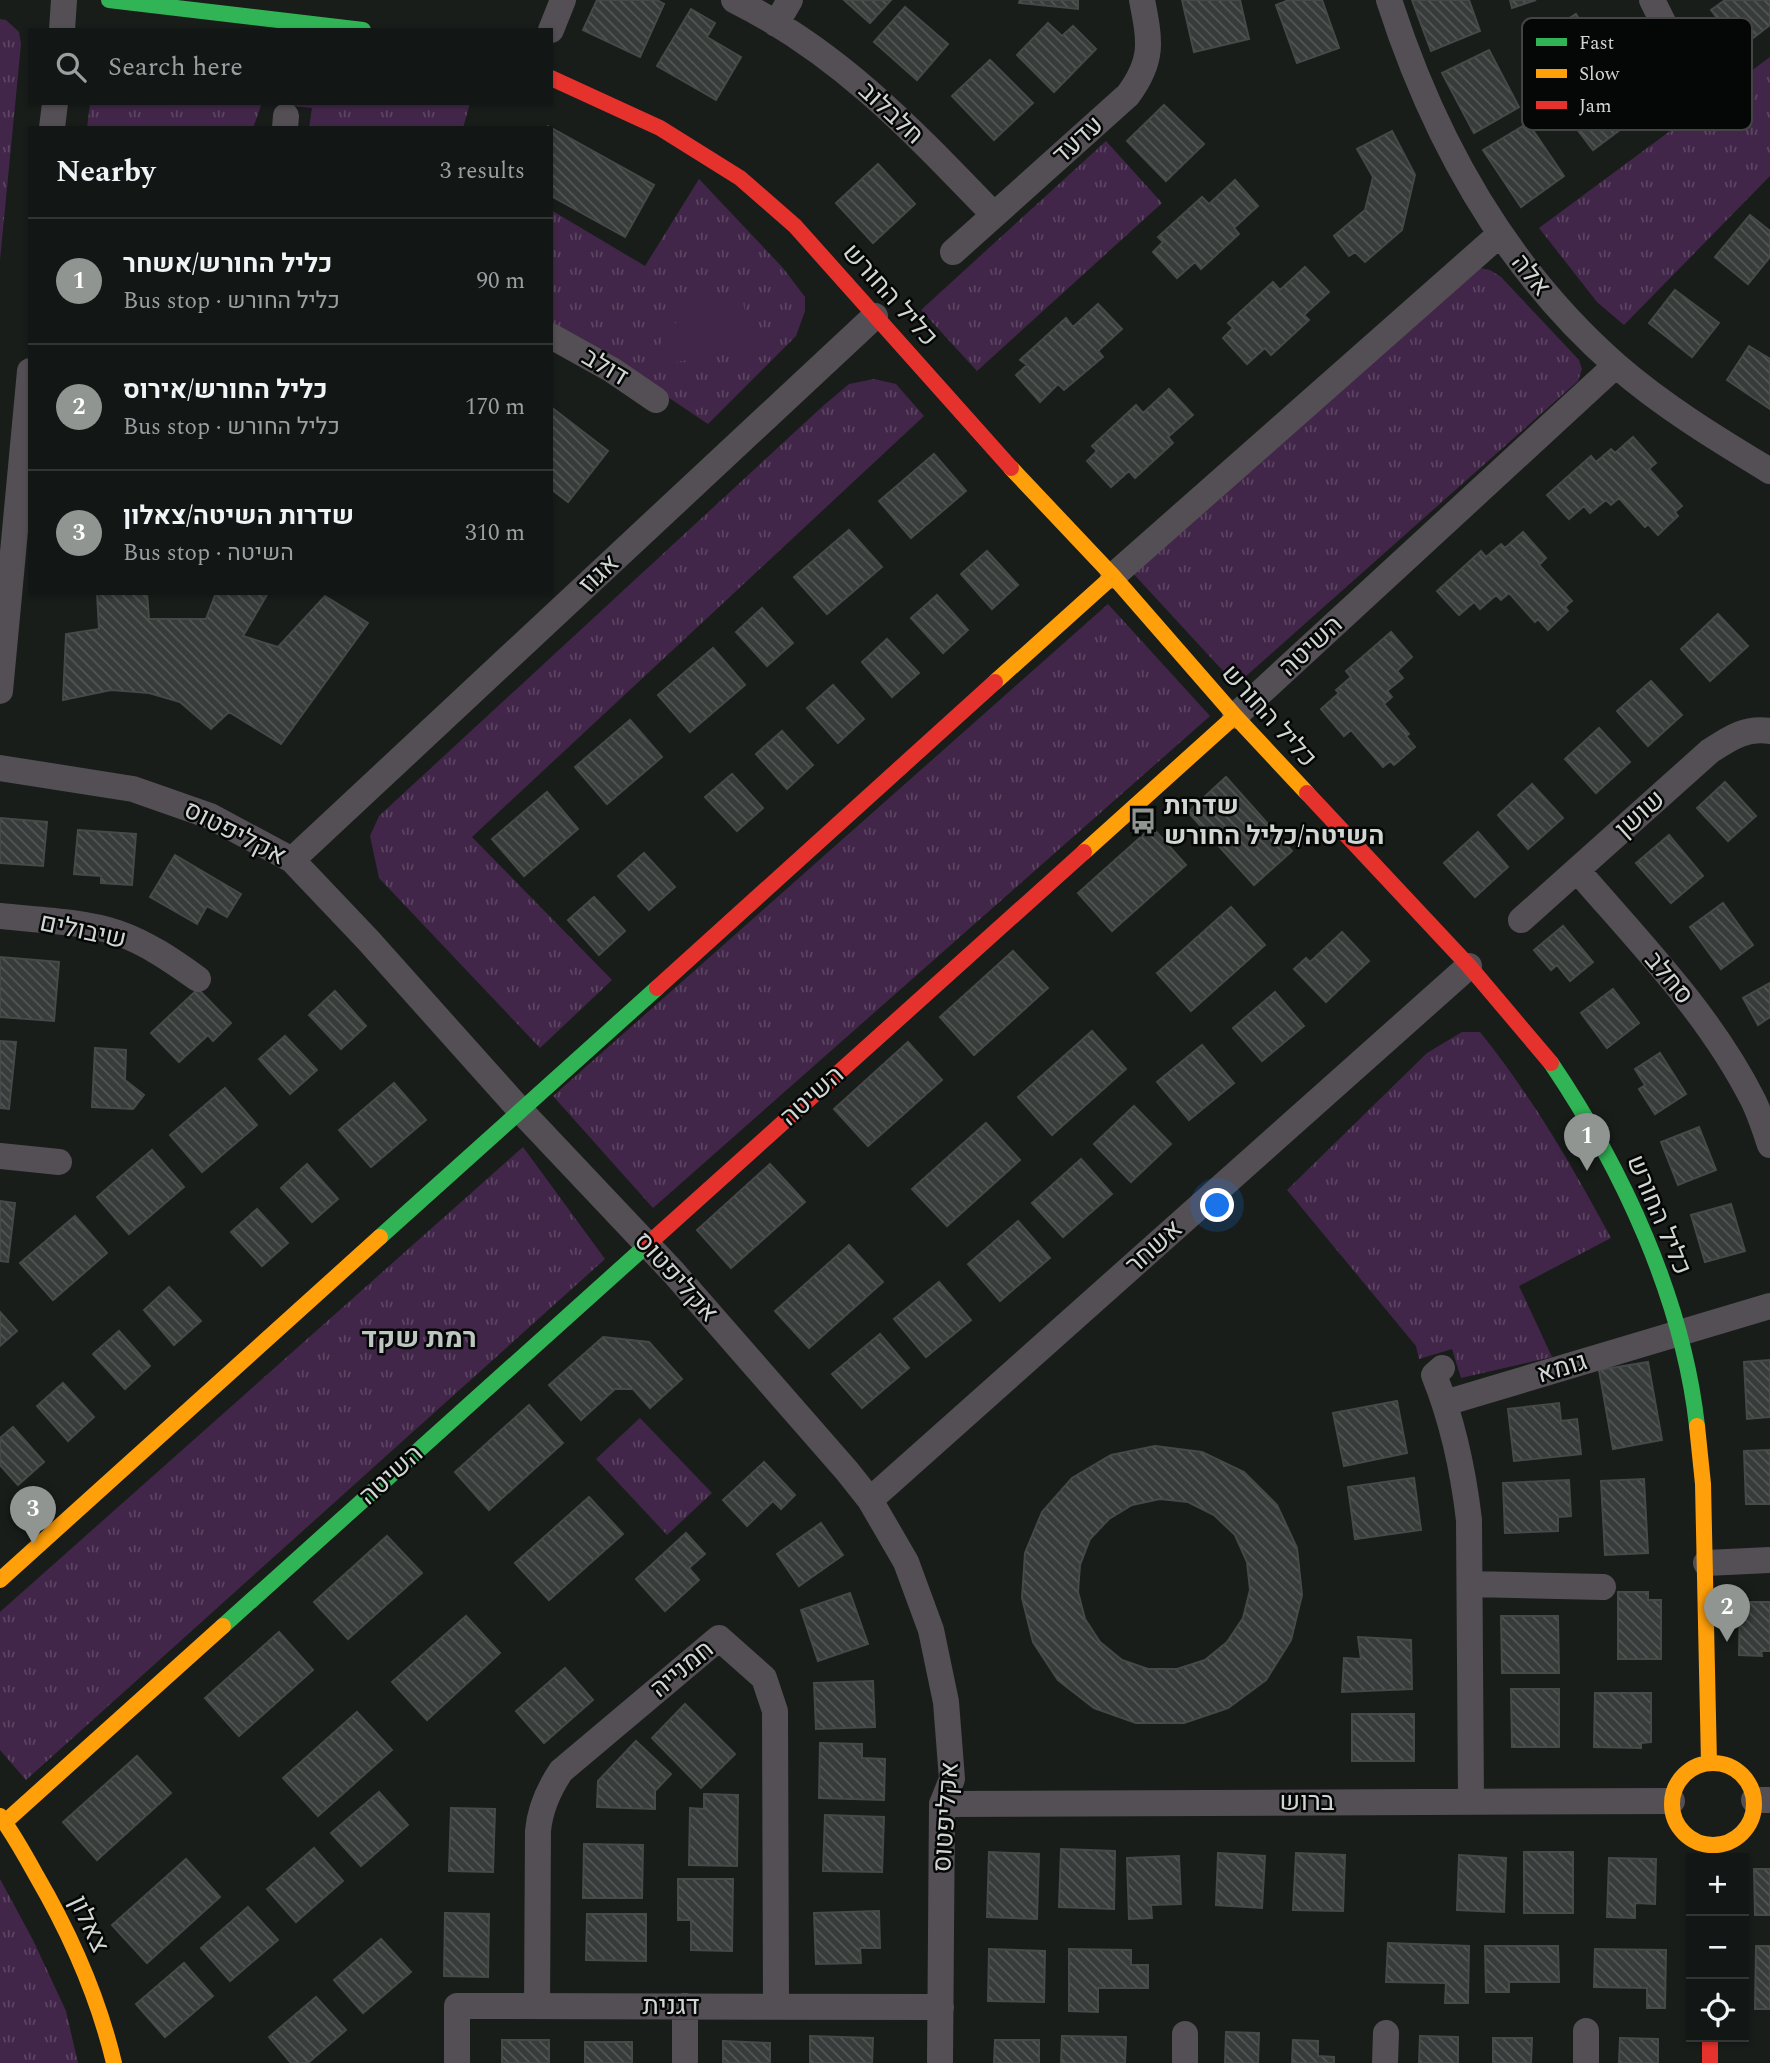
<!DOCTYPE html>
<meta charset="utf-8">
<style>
body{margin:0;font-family:Spectral,Heebo,serif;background:#1b1f1d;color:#f1f3f6}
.controls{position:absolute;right:21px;bottom:21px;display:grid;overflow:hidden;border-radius:0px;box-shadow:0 2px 5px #0004}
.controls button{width:63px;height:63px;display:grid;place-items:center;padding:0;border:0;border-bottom:2px solid #313534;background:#121614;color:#f1f3f6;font:35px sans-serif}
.you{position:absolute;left:1218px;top:1206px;width:24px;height:24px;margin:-18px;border:5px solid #fff;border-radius:50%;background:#1a73e8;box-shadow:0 0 0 10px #1a73e833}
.badge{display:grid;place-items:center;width:46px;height:46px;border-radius:50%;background:#909592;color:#fff;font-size:23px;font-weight:700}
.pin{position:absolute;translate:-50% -58px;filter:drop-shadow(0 2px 4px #0008)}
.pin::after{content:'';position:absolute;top:37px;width:24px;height:21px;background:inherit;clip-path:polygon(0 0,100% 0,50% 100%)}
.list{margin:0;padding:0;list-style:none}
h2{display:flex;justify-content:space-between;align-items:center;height:91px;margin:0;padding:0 28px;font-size:30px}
h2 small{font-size:23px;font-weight:400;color:#9c9fa0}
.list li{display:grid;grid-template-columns:46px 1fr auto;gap:21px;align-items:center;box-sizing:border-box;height:126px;padding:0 28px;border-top:2px solid #313534}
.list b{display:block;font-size:26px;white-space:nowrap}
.list p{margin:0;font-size:23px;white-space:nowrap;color:#9c9fa0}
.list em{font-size:23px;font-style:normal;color:#9c9fa0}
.icon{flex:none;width:38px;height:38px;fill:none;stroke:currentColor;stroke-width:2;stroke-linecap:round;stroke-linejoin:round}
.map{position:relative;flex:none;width:1770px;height:2063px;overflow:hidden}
.search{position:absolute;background:#121614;box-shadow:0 2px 5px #0004;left:28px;top:28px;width:525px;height:77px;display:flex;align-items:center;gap:18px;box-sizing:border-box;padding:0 24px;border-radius:0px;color:#9c9fa0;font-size:26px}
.panel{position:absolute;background:#121614;box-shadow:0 2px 5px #0004;left:28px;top:126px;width:525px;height:469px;border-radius:0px}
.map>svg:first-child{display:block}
.grass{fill:url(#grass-tufts)}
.garden{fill:#422649}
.building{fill:url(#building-back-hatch);stroke:#464947;stroke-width:2;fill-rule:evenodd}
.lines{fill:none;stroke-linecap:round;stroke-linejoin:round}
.street{stroke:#544f55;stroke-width:26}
.fast{stroke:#30b455;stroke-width:16}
.slow{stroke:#ff9f0a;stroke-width:16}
.jam{stroke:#e5322d;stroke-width:16}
.labels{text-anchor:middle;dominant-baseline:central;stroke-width:5;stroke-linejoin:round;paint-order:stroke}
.street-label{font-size:26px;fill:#d1d6d3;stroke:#050706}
.poi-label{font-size:26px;font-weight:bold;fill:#d1d6d3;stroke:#050706;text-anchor:start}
.neighbourhood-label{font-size:28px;font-weight:bold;fill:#bec6c1;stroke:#050706}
.key{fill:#050706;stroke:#424544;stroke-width:2}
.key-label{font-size:19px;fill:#d1d6d3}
</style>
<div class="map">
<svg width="1770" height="2063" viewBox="0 0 1770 2063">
<defs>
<pattern id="grass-tufts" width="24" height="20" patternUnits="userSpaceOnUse" patternTransform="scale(1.75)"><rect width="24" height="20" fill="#422649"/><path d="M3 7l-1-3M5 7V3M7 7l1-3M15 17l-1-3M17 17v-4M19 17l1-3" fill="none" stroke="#5c4562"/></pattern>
<pattern id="building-back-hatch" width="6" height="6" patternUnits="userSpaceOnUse" patternTransform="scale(1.75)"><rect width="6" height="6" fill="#373b39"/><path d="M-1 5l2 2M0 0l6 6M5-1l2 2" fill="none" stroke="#535755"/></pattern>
</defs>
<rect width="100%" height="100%" fill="#181d1a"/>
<path class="grass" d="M0,19L6,20L19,32L21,44L0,260Z
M1770,57V176L1624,325L1597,302L1539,228Z
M90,103H470L463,128H309L312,108L262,103L253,128H87Z
M1106,141L1162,203L977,371L921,310Z
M699,179L783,268L805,297V311L796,336L708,424L620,365L551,329V210L645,266Z
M1480,268L1490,270L1501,277L1579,360L1582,369L1578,381L1236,685L1130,570Z
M874,379L896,384L924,416L472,837L612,980L540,1048L379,878L370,836L379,816L823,406L849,384Z
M1108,604L1210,716L653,1208L553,1096Z
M1462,1032H1480C1533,1098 1571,1164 1611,1238L1519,1286L1552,1357L1461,1378L1452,1349L1419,1359L1416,1346L1287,1190L1427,1053Z
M523,1147L605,1259L26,1780L0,1750V1612Z
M640,1418L712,1493L667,1535L596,1459Z
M0,1879L33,1940L66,2011L78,2063H0Z"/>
<path class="garden" d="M742,295L751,349L642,368L690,304Z"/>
<path class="building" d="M597,0H657L664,4L640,57L583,30Z
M844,0H891L870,23Z
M1020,0H1078V9L1019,3Z
M1182,0H1240L1249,39L1194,52Z
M1289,0H1322L1339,48L1297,63L1276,5Z
M1412,0H1469L1480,31L1431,51Z
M1510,0H1536L1512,8Z
M1725,0H1770V25L1740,48L1711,10Z
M905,7L948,44L917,80L874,42Z
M691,9L715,23L707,37L741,57L716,100L657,66Z
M1576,14L1602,54L1552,86L1526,46Z
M1048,23L1062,36L1073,26L1096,49L1054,92L1017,55Z
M1489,50L1519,107L1474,133L1442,73Z
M990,60L1033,103L994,140L952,96Z
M1612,77L1641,114L1593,150L1564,112Z
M1164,105L1204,144L1166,181L1127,141Z
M1528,123L1564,176L1521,207L1483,150Z
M548,126L654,185L625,237L551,196V128H546Z
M1392,131L1415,175L1402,230L1365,262L1355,252L1349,256L1334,236L1365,210L1373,177L1357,149Z
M878,164L915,204L873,243L836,203Z
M1235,180L1258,206L1234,228L1239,234L1201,269L1195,262L1177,278L1153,252L1163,242L1158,237L1202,197L1209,204Z
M1750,215L1770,231V257L1748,284L1715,257Z
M1305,267L1329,292L1304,315L1309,320L1271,355L1265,348L1247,364L1223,338L1233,328L1228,323L1273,282L1280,290Z
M1675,290L1719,323L1692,357L1649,323Z
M1098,304L1122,329L1098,351L1103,357L1064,390L1058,384L1040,402L1016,375L1027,365L1020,360L1066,318L1073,327Z
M1749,346L1770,359V409L1727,380Z
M1169,389L1193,415L1168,437L1173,443L1135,478L1129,471L1111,487L1087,461L1097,451L1092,446L1136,405L1143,413Z
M551,407L608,451L568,502L551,489Z
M1633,437L1656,463L1649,469L1682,506L1675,512L1678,516L1658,535L1648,524L1645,527L1619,498L1611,505L1606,500L1590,513L1584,506L1569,519L1547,495L1591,456L1596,462L1611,449L1615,453Z
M934,454L966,491L911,538L879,501Z
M849,530L882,567L827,614L794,577Z
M1523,532L1546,558L1539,565L1572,601L1565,607L1568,611L1548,630L1538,619L1535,622L1509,593L1501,600L1496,595L1480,609L1474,602L1459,615L1437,591L1481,551L1486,557L1501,544L1505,548Z
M987,551L1018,585L992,609L961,574Z
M97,593H147L149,619H206L216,593H268L243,636L278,647L325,596L368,623L281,744L229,712L211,729L180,702L149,693L111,690L63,700L66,634L99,629Z
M937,595L968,630L943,653L911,618Z
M762,608L793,643L767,666L736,632Z
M1718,614L1748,646L1710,681L1681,649Z
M1391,632L1412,657L1397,671L1403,678L1387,691L1392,697L1384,704L1409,734L1406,736L1415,747L1394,765L1390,761L1383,767L1351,730L1344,736L1321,709L1339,693L1336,690L1351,677L1346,671Z
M887,639L919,673L892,697L862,662Z
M713,648L745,685L690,732L658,695Z
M1651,681L1682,715L1648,746L1617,711Z
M833,685L864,719L838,743L807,708Z
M630,720L662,757L607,804L575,767Z
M1599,728L1630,762L1596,793L1565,759Z
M782,731L813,765L787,789L756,754Z
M732,774L763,808L737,831L705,797Z
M1226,777L1292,851L1254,885L1188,812Z
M1725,782L1756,816L1728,841L1697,808Z
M1532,784L1563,818L1528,849L1498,815Z
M547,792L578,829L524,876L492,839Z
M0,818L47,822L43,866L0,863Z
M1152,827L1186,865L1112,931L1078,893Z
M78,830L136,834L132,885L101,883V876L74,874Z
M1478,832L1508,867L1475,897L1444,863Z
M1669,835L1703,876L1671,903L1636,863Z
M644,853L675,887L649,910L618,876Z
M175,855L241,894L227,917L207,906L197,924L150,897Z
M594,897L625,931L599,955L568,920Z
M1723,903L1753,945L1721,969L1690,927Z
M1231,907L1265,945L1191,1011L1157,973Z
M1563,926L1593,962L1570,981L1557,965L1551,970L1534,950Z
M1342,932L1369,961L1326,1002L1294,969L1306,958L1310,962Z
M1013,951L1048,988L974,1055L940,1017Z
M0,957L59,962L54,1021L0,1017Z
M1770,983V1017L1758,1025L1743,998Z
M198,989L231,1023L213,1041L208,1035L179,1062L151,1033Z
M1613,989L1639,1023L1607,1048L1581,1013Z
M335,991L366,1026L341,1049L309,1015Z
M1275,992L1304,1026L1262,1061L1233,1028Z
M1092,1031L1126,1069L1052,1135L1018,1097Z
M285,1036L317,1070L290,1094L259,1059Z
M0,1041L16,1042L9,1109L0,1108Z
M908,1042L942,1080L868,1146L834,1109Z
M1202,1045L1234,1083L1189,1120L1157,1082Z
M95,1048L126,1050L125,1080L144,1095L133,1109L92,1107Z
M1660,1053L1686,1094L1655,1114L1639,1089L1645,1085L1635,1069Z
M394,1083L426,1120L371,1167L339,1130Z
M225,1088L257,1125L202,1172L170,1135Z
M1134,1106L1171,1144L1131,1182L1094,1144Z
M986,1123L1020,1160L947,1226L912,1189Z
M1699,1127L1716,1170L1678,1185L1661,1142Z
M152,1150L184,1187L129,1234L97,1197Z
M1081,1159L1112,1194L1063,1237L1032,1203Z
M307,1164L338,1199L312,1222L281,1188Z
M770,1164L805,1202L731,1268L697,1230Z
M0,1201L15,1203L8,1262L0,1261Z
M1731,1204L1745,1251L1705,1262L1691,1215Z
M257,1209L288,1243L262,1266L231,1232Z
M75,1216L107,1253L53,1300L20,1263Z
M1018,1221L1050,1258L1000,1301L968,1264Z
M849,1245L883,1282L809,1348L775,1311Z
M939,1282L971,1320L926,1357L894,1319Z
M169,1287L201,1321L174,1345L144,1310Z
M0,1312L17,1331L0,1346Z
M119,1331L150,1366L125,1389L93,1354Z
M880,1334L909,1368L862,1408L832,1374Z
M603,1337L649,1342L682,1379L650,1408L633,1389H615L581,1420L549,1385Z
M1770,1360V1417L1747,1419L1744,1362Z
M1648,1362L1662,1440L1613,1449L1599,1370Z
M63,1383L94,1417L68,1441L37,1406Z
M1397,1401L1407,1453L1344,1466L1333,1413Z
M1559,1403L1561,1421L1577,1419L1581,1454L1514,1461L1508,1409Z
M529,1405L563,1443L489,1510L455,1472Z
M13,1427L44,1462L18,1485L0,1465V1438Z
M1155,1446L1202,1452L1244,1472L1277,1505L1297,1548L1302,1595L1291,1640L1266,1680L1228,1708L1184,1723H1136L1094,1708L1058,1680L1033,1642L1022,1598L1025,1553L1042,1512L1072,1478L1111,1455ZM1160,1499L1188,1502L1214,1515L1235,1535L1247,1562L1250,1590L1243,1618L1227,1642L1205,1660L1177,1669H1148L1122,1660L1100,1642L1085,1619L1078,1592L1080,1565L1090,1539L1109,1519L1132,1505Z
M1770,1450V1504H1746L1744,1451Z
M764,1462L795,1495L781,1509L773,1501L747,1526L723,1500Z
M1414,1478L1421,1530L1355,1539L1348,1487Z
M1644,1479L1648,1553L1605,1555L1601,1481Z
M1569,1480L1571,1516L1558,1517V1531L1505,1533L1503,1483Z
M589,1497L623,1534L549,1600L515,1563Z
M821,1523L843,1555L799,1586L777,1554Z
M686,1533L705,1554L689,1568L699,1580L665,1611L636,1579Z
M387,1536L422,1573L348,1639L314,1602Z
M1618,1592H1648V1600H1661V1659H1618Z
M850,1593L868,1644L818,1661L801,1610Z
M1740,1602H1770V1651H1761L1762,1656L1739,1655Z
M466,1616L500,1653L427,1720L392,1682Z
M1501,1616H1558L1559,1673H1502Z
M279,1632L313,1670L239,1736L205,1698Z
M1358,1637L1411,1640L1412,1689L1342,1692L1344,1658L1361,1659Z
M565,1668L593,1700L544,1743L516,1711Z
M873,1681L875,1727L816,1729L814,1683Z
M1511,1689H1559V1747H1512Z
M1595,1693H1651V1742L1641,1743V1748L1594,1747Z
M685,1704L735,1754L701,1788L652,1738Z
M357,1712L392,1750L318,1816L283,1778Z
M1352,1714H1414V1761H1352Z
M636,1741L671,1774L655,1791V1809L597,1807L598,1781Z
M820,1743L862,1744V1758L885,1759L884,1800L819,1798Z
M137,1756L171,1793L97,1860L63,1822Z
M379,1792L408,1825L361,1866L331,1833Z
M704,1794L738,1795L737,1866L689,1865L690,1808L704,1809Z
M451,1808L495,1809L493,1872L449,1871Z
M825,1815L884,1817L882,1872L823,1871Z
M584,1844L643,1845L642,1898H583Z
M314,1848L343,1881L296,1922L267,1889Z
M1061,1849L1115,1851L1114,1909L1059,1907Z
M989,1852L1039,1854L1037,1919L987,1917Z
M1524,1852H1573V1913H1524Z
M1218,1853L1265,1856L1262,1908L1216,1905Z
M1296,1853L1345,1855L1343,1911L1293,1910Z
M1459,1855L1506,1858L1504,1912L1457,1910Z
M1179,1856L1181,1904L1151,1905L1152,1918L1129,1919L1127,1858Z
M1609,1858L1656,1859L1655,1904L1635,1903V1918L1607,1917Z
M186,1859L220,1897L147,1963L112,1925Z
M1754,1869H1770V1915H1755Z
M678,1879H733L732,1951L691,1950V1920H678Z
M248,1907L278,1940L230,1981L201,1948Z
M879,1911L880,1948H860L861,1963L816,1964L814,1913Z
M445,1913L489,1914L488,1977L444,1976Z
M587,1914H646V1961L586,1960Z
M381,1939L411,1972L363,2013L334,1980Z
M1388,1943L1469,1946L1468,2003H1445L1446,1983L1386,1982Z
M1485,1946H1558L1559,1982H1509V1992H1486Z
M1756,1946H1770V2009H1755Z
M989,1949L1045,1951L1044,2002L988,2001Z
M1069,1949L1131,1950V1965H1148V1988H1098V2012L1069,2011Z
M1595,1949L1666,1950L1665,2008H1647V1988L1594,1987Z
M184,1963L213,1996L165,2037L136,2004Z
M316,1997L346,2030L308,2063H291L269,2037Z
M1226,2032L1259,2033L1258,2063H1225Z
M810,2036L873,2038L872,2063H810Z
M1062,2036L1126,2037L1125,2063H1061Z
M1420,2036L1458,2037V2063H1419Z
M1493,2038H1532L1531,2063H1493Z
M1620,2038L1658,2039V2063H1619Z
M502,2040H549V2063H502Z
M995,2040H1039V2063H994Z
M1293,2040L1318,2041V2056L1334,2057V2063H1292Z
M723,2041L770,2043V2063H723Z
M585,2042H632V2063H585Z"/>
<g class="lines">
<path class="street" d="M734,0C840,53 913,131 994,215
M1389,0C1434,140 1505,268 1617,366C1663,406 1717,439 1770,471
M1652,0L1688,72L1713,110
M776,24L790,0
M62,30L64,0
M551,30L563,0
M52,128L55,103
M285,128L286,116
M953,252L1128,95C1154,60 1150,41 1142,0
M551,336L612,370L656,400
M1113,576L1499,235
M0,691L30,371
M1235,716L1616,365
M0,768L133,789L210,816L292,860L368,940L520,1110L674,1273L847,1471L870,1500L906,1562L931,1630L946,1702L952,1779L942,1804L940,2063
M292,860L875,316
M1577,870C1640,943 1709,1013 1753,1100C1760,1114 1765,1130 1770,1145
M0,916C38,920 81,921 118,933C147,943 173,961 198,979
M1521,920L1710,751C1730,738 1746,727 1770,731
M0,1156L59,1162
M1442,1368L1434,1375C1453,1422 1463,1469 1469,1520L1471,1802
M1445,1403L1770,1306
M870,1500L1469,966
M1706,1563L1770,1560
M1470,1584L1603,1587
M1754,1800H1770
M942,1804L1672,1801
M537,2006L538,1831C540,1808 549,1789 561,1771L719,1638L764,1678L775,1711L776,2006
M457,2063V2006L941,2007
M685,2063V2006
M1185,2063V2034
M1385,2063L1386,2033
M1586,2063V2031"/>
<path class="fast" d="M109,0L363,30
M1551,1063C1622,1168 1683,1299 1697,1426
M380,1237L657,988
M223,1626L647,1245"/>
<path class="slow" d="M1011,468L1113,576L1235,716L1307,793
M995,682L1113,576
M1084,852L1235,716
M1697,1426L1703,1484L1709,1763
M0,1580L380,1237
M1672 1804a41 41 0 1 1 82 0a41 41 0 1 1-82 0Z
M0,1816C14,1835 25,1855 36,1875C71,1935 98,1996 114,2063
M5,1822L223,1626"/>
<path class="jam" d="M551,78L660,128L740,178L795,226L1011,468
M1307,793L1469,966L1551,1063
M657,988L995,682
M647,1245L1084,852
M1710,2037V2063"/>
</g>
<defs>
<g id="bus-bare" transform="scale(2.1)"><path d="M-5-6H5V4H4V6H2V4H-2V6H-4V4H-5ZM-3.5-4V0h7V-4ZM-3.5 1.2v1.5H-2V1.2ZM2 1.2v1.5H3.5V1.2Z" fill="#909592" stroke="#050706" stroke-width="2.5" paint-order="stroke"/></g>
</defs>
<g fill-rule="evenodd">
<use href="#bus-bare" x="1143" y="821"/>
</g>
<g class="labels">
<g class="street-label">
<text transform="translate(891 113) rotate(43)">חלבלוב</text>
<text transform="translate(1078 140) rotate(-42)">עדעד</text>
<text transform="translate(1531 275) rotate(51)">אלה</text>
<text transform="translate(890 295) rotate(48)">כליל החורש</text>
<text transform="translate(605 367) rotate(31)">דולב</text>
<text transform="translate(599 574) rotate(-43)">אגוז</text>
<text transform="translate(1311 646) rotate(-43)">השיטה</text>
<text transform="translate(1269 716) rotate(48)">כליל החורש</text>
<text transform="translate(1640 814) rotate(-42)">שושן</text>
<text transform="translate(235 833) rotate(27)">אקליפטוס</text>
<text transform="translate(83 931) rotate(12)">שיבולים</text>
<text transform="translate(1669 978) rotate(50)">סחלב</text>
<text transform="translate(812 1096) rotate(-42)">השיטה</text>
<text transform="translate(1659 1215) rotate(67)">כליל החורש</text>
<text transform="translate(1154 1247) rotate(-42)">אשחר</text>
<text transform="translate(676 1277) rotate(48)">אקליפטוס</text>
<text transform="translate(1562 1368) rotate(-17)">גומא</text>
<text transform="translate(391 1475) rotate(-42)">השיטה</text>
<text transform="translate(682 1669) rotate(-40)">חמנייה</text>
<text x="1307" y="1802">ברוש</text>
<text transform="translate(946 1817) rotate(-86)">אקליפטוס</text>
<text transform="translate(89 1924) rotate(65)">צאלון</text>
<text x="671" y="2006">דגנית</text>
</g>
<g class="poi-label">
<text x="1164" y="806">שדרות<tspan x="1164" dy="30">השיטה/כליל החורש</tspan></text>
</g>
<g class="neighbourhood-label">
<text x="419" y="1338">רמת שקד</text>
</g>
</g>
<rect x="1522" y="18" width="230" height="112" rx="10" class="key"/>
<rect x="1536" y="38" width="31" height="8" fill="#30b455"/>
<rect x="1536" y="69" width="31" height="9" fill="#ff9f0a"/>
<rect x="1536" y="101" width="31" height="8" fill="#e5322d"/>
<g class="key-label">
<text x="1579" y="49">Fast</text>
<text x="1579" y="80">Slow</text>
<text x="1579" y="112">Jam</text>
</g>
</svg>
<div class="controls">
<button>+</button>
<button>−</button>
<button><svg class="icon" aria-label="locate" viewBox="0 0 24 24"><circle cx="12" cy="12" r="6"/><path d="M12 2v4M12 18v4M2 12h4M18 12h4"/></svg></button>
</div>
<div class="you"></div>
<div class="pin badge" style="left:1587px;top:1171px">1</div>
<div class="pin badge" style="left:1727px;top:1642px">2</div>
<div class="pin badge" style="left:33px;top:1544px">3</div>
<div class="search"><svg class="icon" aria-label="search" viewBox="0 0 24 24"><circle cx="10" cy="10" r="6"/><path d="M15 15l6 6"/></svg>Search here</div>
<section class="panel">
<h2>Nearby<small>3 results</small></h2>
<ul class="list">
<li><span class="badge">1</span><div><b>כליל החורש/אשחר</b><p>Bus stop · כליל החורש</p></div><em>90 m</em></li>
<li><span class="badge">2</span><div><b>כליל החורש/אירוס</b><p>Bus stop · כליל החורש</p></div><em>170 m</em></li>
<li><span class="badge">3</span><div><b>שדרות השיטה/צאלון</b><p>Bus stop · השיטה</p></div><em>310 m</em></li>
</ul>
</section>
</div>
